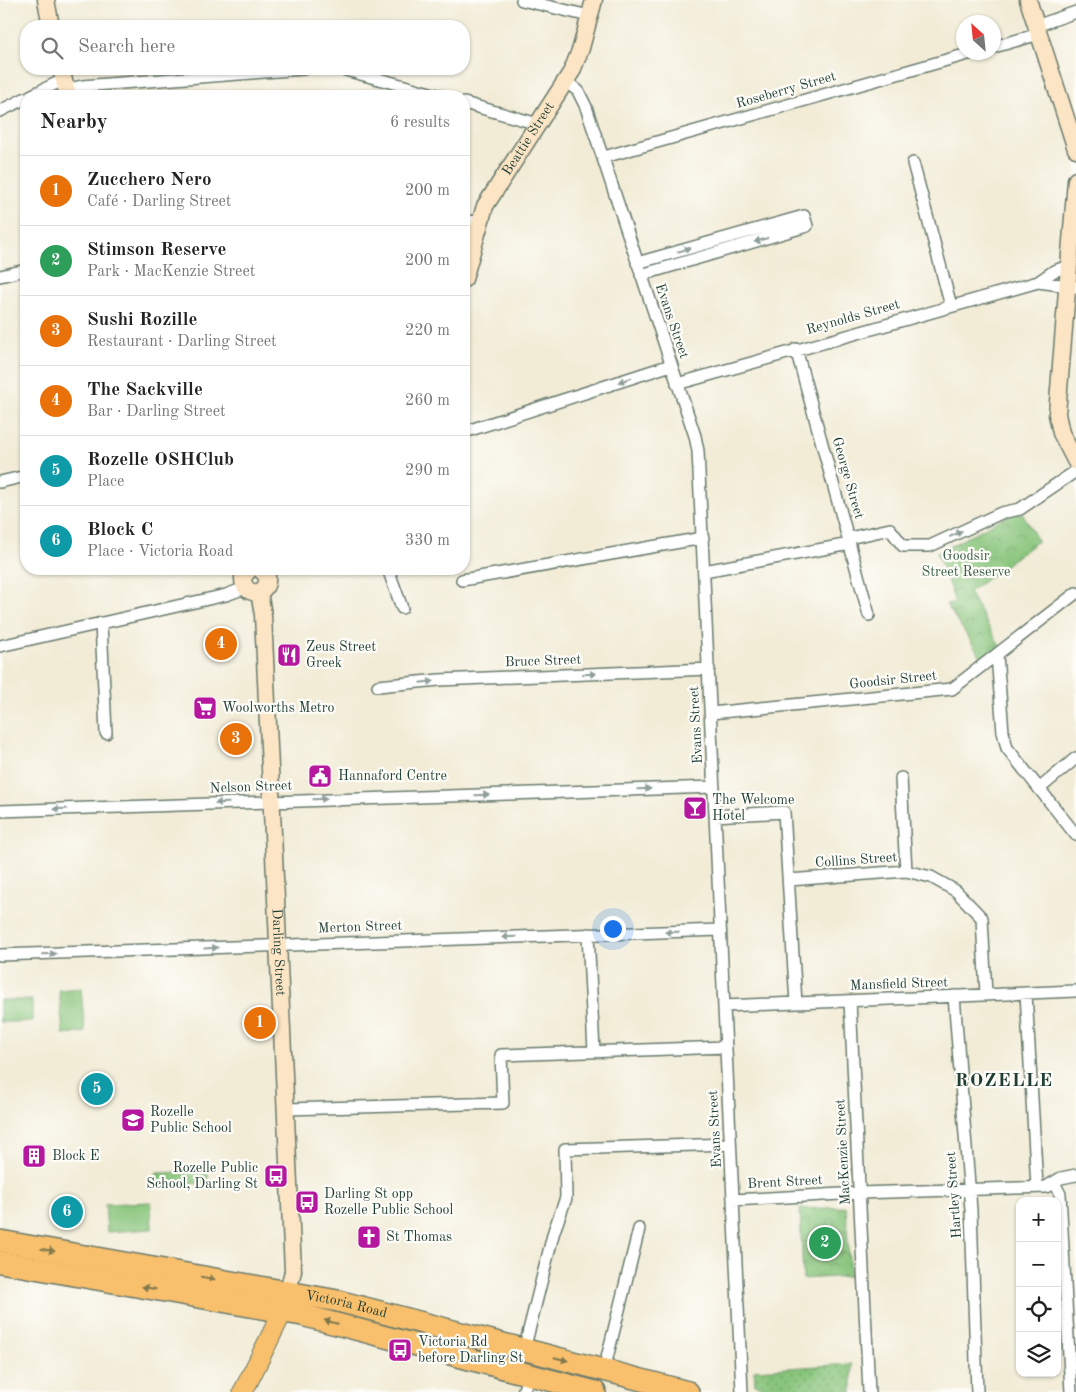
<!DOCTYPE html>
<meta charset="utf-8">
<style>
body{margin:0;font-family:"Old Standard TT",serif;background:#f6f6f6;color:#222}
.controls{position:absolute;right:15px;bottom:15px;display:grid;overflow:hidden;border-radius:10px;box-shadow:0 1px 4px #0004}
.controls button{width:45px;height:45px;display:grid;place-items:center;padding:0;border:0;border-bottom:1px solid #e0e0e0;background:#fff;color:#222;font:25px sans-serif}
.compass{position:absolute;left:956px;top:15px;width:45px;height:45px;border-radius:50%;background:#fff;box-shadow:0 1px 4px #0004;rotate:333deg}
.you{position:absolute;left:612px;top:928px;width:18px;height:18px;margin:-12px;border:4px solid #fff;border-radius:50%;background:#1a73e8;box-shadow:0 0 0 8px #1a73e833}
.badge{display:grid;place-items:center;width:32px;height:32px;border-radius:50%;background:#d93025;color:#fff;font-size:16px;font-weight:700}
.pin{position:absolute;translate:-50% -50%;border:2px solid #fff;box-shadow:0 1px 5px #0006}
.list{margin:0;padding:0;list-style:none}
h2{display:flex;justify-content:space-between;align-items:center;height:65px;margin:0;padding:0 20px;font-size:21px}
h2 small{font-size:16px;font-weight:400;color:#767676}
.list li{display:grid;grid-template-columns:32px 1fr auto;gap:15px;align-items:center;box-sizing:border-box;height:70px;padding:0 20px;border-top:1px solid #e0e0e0}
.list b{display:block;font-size:19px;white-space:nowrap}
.list p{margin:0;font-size:16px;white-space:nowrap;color:#767676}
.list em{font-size:16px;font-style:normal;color:#767676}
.icon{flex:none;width:28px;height:28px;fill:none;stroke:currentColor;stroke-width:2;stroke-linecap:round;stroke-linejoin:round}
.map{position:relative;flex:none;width:1076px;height:1392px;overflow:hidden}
.search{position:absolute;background:#fff;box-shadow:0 1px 4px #0004;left:20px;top:20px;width:450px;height:55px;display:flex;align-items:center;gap:12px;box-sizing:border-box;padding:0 18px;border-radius:20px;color:#767676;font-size:19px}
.panel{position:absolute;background:#fff;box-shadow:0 1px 4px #0004;left:20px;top:90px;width:450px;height:485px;border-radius:20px}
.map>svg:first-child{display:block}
.grass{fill:url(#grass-dots);stroke:#548158}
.park{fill:url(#park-crowns);stroke:#548158}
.pitch{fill:#88c57b;stroke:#548158}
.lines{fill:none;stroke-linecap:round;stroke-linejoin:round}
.street-casing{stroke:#697a6d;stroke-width:14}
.secondary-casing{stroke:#697a6d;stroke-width:19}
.primary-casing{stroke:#697a6d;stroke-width:21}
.highway-casing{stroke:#697a6d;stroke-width:24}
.street{stroke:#fff;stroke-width:11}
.secondary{stroke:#fce5c4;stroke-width:16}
.primary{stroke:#f8bf6c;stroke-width:19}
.highway{stroke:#f8bf6c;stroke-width:21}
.oneway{fill:#8f9e9a}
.oneway2{fill:#81784d}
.labels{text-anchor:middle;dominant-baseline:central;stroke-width:4.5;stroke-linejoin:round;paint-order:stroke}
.street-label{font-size:14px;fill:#1f3d34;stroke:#fdfcf7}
.park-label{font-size:14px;fill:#395f46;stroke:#fdfcf7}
.poi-label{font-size:14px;fill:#1f3d34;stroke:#fdfcf7;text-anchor:start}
.district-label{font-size:19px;font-weight:bold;letter-spacing:1px;fill:#1f3d34;stroke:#fdfcf7}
</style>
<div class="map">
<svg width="1076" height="1392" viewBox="0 0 1076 1392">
<defs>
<pattern id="grass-dots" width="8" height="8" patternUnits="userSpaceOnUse" patternTransform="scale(1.25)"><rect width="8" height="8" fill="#88c57b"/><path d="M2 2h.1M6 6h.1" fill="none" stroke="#6fa166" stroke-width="1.8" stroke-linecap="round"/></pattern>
<pattern id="park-crowns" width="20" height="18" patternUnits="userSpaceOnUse" patternTransform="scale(1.25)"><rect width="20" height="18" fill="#88c57b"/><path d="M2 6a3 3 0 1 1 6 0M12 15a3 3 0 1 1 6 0" fill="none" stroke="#6fa166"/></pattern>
</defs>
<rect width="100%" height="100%" fill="#fdfcf7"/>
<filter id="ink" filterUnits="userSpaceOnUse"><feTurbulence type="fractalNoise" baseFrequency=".02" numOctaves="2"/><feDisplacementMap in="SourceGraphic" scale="10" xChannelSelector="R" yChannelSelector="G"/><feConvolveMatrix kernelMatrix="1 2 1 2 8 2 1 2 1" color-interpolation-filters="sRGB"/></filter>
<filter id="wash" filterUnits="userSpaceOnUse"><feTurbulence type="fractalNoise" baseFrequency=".0096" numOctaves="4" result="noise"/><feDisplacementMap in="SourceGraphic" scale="20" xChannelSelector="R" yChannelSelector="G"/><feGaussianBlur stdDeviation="1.12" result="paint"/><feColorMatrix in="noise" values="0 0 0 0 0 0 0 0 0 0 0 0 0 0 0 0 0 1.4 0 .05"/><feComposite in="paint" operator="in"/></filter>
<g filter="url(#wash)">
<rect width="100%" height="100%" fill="#f2ecd7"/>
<path class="grass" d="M852,1364V1392H780L755,1384L754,1370Z"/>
<path class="park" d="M1022,512L1038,541L969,592L1001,648L983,660L946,604L955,602L937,553L1007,516Z
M208,1171V1183L156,1185V1173Z
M846,1207L850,1276L803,1279L800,1209Z"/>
<path class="pitch" d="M81,988L85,1032L63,1034L59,990Z
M0,1000H32V1022H0Z
M151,1202L152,1229L107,1232L105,1204Z"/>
</g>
<g filter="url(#ink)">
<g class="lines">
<g class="street-casing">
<path id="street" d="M522,0L589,16
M1036,26L1076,12
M994,47L1039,34
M342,69L441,96
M566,81L578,91L586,107L695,436L698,451L742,1392
M66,90L82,86L303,69
M30,96L63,80
M464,103L538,124
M0,111L26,98
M604,157L975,52
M913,163L951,306
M464,220L479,223
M637,263L804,216L807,226L641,275
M0,276L26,270
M1038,282L1076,287
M796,349L869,615
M677,384L1038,282L1054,271L1069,266
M464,432L671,365
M0,482L26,476
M849,538L890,529L903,546H930L1001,513L1020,509L1076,471
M388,569L402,608
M704,571L850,544
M462,580L703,538
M101,623L106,733
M0,646L226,595L245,588
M997,655L1003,732L1007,748L1076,835
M378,686L439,680L709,669
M711,713L952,689L1076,593
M901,778L906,871
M1039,789L1076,758
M0,811L714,787
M715,816L784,812L796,1003
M789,880L906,871L931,877L956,891L982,918L986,995
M588,934L594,1051
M0,955L720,930
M1026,993L1037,1187
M954,996L971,1210L977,1392
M850,1001L869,1392
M724,1006L1076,991
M286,1109L503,1103L501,1055L726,1047
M1054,1183L1060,1194L1071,1392
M733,1200L859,1193L1046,1187L1061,1178L1076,1175
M524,1350L554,1231L566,1198L565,1149L730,1144
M604,1370L639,1229
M523,1392L529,1375"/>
</g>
<g class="secondary-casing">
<g id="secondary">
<path d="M46,0L51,26"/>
<path d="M1028,0L1076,149"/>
<path d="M61,69L68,96"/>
<path d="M1076,180L1057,414L1061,433L1076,462"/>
<path id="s1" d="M464,279L485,206L572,71L581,48L594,0"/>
<path d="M250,569L243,577C242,598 270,597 267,576L260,569"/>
<path id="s2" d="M259,592L263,615L293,1271L288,1291"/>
</g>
</g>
<g class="primary-casing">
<path id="primary" d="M243,1392L283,1311"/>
</g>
<g class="highway-casing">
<g id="highway">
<path id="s3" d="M0,1241L338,1301L688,1392"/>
<path d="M0,1262L302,1315L595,1392"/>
</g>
</g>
<use href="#street" class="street"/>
<use href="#secondary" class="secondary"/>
<use href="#primary" class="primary"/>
<use href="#highway" class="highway"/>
</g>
<defs><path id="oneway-solid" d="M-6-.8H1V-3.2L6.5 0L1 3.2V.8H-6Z" transform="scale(1.25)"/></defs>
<g class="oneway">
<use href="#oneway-solid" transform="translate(761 240) rotate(163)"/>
<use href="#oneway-solid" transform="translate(684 250) rotate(-16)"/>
<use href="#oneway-solid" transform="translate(625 380) rotate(162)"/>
<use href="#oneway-solid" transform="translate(956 534) rotate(-25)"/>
<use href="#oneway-solid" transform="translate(589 674) rotate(-2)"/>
<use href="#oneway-solid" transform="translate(427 682) rotate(-6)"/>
<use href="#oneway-solid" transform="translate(644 789) rotate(-2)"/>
<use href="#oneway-solid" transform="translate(482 795) rotate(-2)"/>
<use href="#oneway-solid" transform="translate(320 799) rotate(-2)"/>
<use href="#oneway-solid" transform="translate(222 803) rotate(178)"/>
<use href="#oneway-solid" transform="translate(60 809) rotate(178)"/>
<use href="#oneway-solid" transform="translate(672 932) rotate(178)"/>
<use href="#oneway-solid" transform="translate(509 937) rotate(178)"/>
<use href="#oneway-solid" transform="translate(211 948) rotate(-3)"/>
<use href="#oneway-solid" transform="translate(49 954) rotate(-2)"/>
</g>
<g class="oneway2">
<use href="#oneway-solid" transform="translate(48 1250) rotate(10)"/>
<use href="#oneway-solid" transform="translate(208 1278) rotate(10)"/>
<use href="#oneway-solid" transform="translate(149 1288) rotate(-170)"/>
<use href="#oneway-solid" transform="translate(331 1322) rotate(-165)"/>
<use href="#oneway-solid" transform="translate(561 1359) rotate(14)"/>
</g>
</g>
<defs>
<g id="restaurant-square" transform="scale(1.25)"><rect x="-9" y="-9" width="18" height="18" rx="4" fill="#b5179e" stroke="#fdfcf7"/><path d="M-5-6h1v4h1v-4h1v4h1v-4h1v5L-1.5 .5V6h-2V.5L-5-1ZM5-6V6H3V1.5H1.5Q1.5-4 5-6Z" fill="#fff"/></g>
<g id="supermarket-square" transform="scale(1.25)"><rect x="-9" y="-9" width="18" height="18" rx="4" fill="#b5179e" stroke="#fdfcf7"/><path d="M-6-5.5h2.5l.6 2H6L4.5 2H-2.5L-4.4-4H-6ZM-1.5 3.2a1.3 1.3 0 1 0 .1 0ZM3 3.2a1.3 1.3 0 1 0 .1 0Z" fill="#fff"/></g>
<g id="civic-square" transform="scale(1.25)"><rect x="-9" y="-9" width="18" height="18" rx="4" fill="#b5179e" stroke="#fdfcf7"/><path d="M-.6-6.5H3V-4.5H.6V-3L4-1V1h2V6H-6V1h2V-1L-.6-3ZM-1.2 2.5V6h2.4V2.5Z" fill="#fff"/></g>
<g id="bar-square" transform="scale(1.25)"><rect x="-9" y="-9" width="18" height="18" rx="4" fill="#b5179e" stroke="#fdfcf7"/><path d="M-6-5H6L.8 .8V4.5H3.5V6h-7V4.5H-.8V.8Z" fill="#fff"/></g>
<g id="school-square" transform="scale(1.25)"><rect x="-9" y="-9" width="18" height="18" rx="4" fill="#b5179e" stroke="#fdfcf7"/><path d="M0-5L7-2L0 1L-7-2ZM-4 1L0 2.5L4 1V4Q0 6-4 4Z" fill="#fff"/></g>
<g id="building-square" transform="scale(1.25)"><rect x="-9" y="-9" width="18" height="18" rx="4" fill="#b5179e" stroke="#fdfcf7"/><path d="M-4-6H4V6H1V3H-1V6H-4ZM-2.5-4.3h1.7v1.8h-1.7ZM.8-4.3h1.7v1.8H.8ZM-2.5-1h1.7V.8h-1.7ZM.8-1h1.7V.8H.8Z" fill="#fff"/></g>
<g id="bus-square" transform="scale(1.25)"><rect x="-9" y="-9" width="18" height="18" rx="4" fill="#b5179e" stroke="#fdfcf7"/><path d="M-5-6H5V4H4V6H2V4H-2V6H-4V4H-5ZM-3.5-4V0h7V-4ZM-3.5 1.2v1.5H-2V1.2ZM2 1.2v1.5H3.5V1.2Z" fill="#fff"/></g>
<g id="church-square" transform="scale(1.25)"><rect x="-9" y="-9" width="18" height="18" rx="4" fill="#b5179e" stroke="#fdfcf7"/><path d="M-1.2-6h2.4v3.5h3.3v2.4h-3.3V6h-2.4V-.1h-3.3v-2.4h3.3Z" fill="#fff"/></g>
</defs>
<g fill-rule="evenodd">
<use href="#restaurant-square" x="289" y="655"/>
<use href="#supermarket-square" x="205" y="708"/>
<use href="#civic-square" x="320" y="776"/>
<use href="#bar-square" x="695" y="808"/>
<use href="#school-square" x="133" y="1120"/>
<use href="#building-square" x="34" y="1156"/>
<use href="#bus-square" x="276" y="1176"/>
<use href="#bus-square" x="307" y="1202"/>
<use href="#church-square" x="369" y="1237"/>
<use href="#bus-square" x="400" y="1350"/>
</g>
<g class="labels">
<g class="street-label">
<text transform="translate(786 90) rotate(-16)">Roseberry Street</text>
<text stroke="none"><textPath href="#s1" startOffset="156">Beattie Street</textPath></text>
<text transform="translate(853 317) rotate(-16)">Reynolds Street</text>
<text transform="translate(672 321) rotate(71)">Evans Street</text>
<text transform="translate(848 478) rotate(74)">George Street</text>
<text transform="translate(543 661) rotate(-2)">Bruce Street</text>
<text transform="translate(893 680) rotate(-6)">Goodsir Street</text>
<text transform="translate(696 725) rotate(-93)">Evans Street</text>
<text transform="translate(251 787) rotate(-2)">Nelson Street</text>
<text transform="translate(856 860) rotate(-4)">Collins Street</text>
<text transform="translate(360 927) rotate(-2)">Merton Street</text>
<text stroke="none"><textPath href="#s2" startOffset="361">Darling Street</textPath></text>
<text transform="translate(899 984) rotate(-2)">Mansfield Street</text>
<text transform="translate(715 1129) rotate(-93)">Evans Street</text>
<text transform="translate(843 1152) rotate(-93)">MacKenzie Street</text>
<text transform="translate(785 1182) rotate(-3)">Brent Street</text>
<text transform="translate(954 1195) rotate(-94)">Hartley Street</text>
<text stroke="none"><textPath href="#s3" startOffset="352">Victoria Road</textPath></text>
</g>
<g class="park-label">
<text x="966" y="556">Goodsir<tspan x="966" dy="16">Street Reserve</tspan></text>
</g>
<g class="poi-label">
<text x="306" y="647">Zeus Street<tspan x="306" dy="16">Greek</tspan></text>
<text x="222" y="708">Woolworths Metro</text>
<text x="338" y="776">Hannaford Centre</text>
<text x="712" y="800">The Welcome<tspan x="712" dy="16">Hotel</tspan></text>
<text x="150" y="1112">Rozelle<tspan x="150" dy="16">Public School</tspan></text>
<text x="52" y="1156">Block E</text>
<text x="258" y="1168" text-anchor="end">Rozelle Public<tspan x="258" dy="16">School, Darling St</tspan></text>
<text x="324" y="1194">Darling St opp<tspan x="324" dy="16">Rozelle Public School</tspan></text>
<text x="386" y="1237">St Thomas</text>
<text x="418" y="1342">Victoria Rd<tspan x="418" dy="16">before Darling St</tspan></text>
</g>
<g class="district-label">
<text x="1004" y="1081">ROZELLE</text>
</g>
</g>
</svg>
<div class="controls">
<button>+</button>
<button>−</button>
<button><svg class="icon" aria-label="locate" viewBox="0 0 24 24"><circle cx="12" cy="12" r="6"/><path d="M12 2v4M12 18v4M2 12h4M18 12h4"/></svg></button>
<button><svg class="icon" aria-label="layers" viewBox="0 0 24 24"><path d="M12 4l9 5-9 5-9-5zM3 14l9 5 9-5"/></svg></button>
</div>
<svg class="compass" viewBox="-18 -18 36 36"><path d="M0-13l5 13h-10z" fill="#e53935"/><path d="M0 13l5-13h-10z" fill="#767676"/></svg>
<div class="you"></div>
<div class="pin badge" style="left:260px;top:1023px;background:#e8710a">1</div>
<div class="pin badge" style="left:825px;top:1243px;background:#2e9e5b">2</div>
<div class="pin badge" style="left:236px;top:739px;background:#e8710a">3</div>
<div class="pin badge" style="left:221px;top:644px;background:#e8710a">4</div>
<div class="pin badge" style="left:97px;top:1089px;background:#0f9aa8">5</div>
<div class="pin badge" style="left:67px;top:1212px;background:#0f9aa8">6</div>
<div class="search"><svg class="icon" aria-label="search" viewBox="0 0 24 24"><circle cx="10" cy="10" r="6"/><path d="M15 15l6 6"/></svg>Search here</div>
<section class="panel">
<h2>Nearby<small>6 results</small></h2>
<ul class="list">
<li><span class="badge" style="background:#e8710a">1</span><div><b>Zucchero Nero</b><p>Café · Darling Street</p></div><em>200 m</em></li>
<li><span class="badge" style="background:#2e9e5b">2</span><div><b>Stimson Reserve</b><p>Park · MacKenzie Street</p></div><em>200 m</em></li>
<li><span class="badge" style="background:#e8710a">3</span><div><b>Sushi Rozille</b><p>Restaurant · Darling Street</p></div><em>220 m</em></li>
<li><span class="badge" style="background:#e8710a">4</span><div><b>The Sackville</b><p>Bar · Darling Street</p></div><em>260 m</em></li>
<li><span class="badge" style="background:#0f9aa8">5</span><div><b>Rozelle OSHClub</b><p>Place</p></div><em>290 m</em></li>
<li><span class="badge" style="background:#0f9aa8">6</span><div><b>Block C</b><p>Place · Victoria Road</p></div><em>330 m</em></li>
</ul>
</section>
</div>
